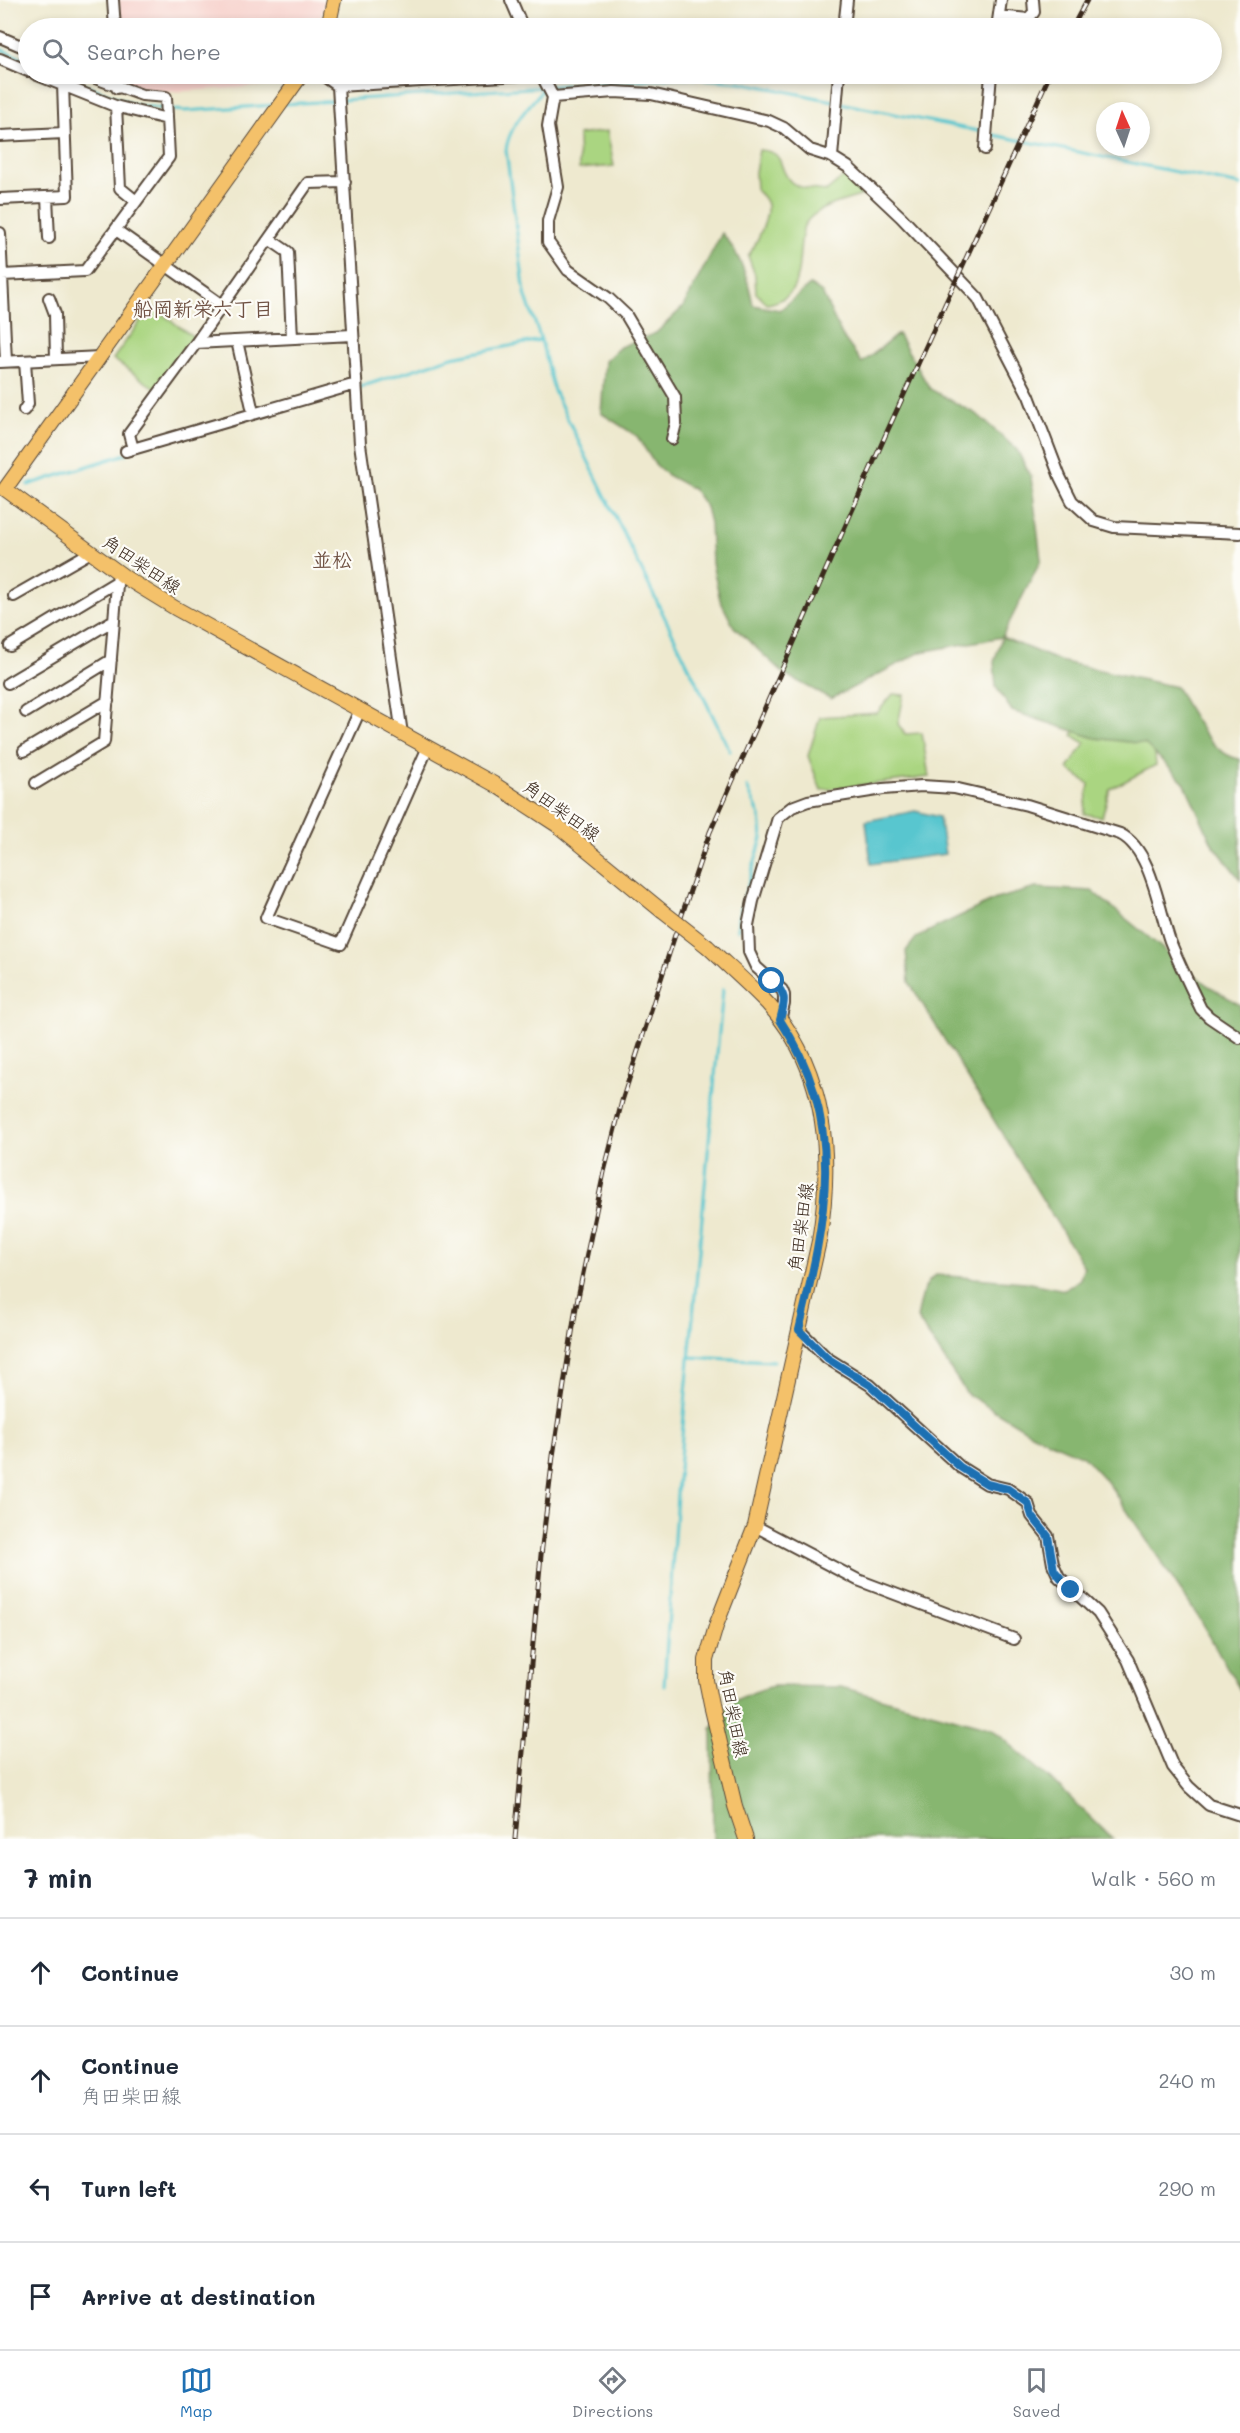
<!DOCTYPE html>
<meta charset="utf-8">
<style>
body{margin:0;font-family:Mali,"Klee One",sans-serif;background:#f6f6f7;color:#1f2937}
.compass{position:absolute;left:1096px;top:102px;width:54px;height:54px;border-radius:50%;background:#fff;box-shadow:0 3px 9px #0003;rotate:357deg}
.stop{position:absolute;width:18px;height:18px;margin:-14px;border:4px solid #1f6fb2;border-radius:50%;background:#fff}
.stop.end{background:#1f6fb2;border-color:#fff;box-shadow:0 2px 6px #0008}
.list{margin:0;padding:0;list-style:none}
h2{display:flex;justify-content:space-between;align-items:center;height:78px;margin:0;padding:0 24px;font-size:26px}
h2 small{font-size:20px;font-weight:400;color:#747a83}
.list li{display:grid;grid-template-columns:39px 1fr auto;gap:18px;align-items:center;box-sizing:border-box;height:108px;padding:0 24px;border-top:2px solid #e0e1e3}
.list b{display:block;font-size:22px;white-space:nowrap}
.list p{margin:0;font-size:20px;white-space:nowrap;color:#747a83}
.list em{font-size:20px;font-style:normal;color:#747a83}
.icon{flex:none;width:33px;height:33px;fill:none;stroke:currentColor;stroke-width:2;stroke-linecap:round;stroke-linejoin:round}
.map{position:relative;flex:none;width:1240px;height:1839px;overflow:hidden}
.search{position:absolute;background:#fff;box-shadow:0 3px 9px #0003;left:18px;right:18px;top:18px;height:66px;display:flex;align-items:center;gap:15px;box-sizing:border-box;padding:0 21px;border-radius:33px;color:#747a83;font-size:22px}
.sheet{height:510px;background:#fff}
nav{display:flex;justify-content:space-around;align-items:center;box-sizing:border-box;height:84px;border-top:2px solid #e0e1e3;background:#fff;font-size:16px;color:#747a83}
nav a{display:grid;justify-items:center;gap:3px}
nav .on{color:#1f6fb2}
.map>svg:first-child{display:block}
.built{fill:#f7d0cb}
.green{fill:#aad581;stroke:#728050;stroke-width:1.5}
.forest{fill:#87b66f;stroke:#617046;stroke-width:1.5}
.water{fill:#59c6cf;stroke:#4a7876;stroke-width:1.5}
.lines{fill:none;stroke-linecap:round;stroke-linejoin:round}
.stream{stroke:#59c6cf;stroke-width:3}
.minor-casing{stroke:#564739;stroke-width:14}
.major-casing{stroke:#564739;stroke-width:16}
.minor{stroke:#fff;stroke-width:10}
.major{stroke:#f4c16b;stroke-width:14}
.rail-casing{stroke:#3b2a1e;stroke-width:5}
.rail{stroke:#fdfcf7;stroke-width:3;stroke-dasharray:9;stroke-linecap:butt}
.major-bridge-casing{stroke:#564739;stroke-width:16;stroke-linecap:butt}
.major-bridge{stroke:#f4c16b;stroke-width:14}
.route{stroke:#1f6fb2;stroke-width:8}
.labels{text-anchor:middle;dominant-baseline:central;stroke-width:4.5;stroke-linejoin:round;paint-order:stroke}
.street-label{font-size:18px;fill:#3b2a1e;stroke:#fdfcf7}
.neighbourhood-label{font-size:20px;font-weight:bold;fill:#705244;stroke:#fdfcf7}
</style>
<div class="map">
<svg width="1240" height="1839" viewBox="0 0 1240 1839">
<rect width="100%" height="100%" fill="#fdfcf7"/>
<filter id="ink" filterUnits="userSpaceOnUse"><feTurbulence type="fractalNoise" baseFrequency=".0167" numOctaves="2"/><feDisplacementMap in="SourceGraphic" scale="12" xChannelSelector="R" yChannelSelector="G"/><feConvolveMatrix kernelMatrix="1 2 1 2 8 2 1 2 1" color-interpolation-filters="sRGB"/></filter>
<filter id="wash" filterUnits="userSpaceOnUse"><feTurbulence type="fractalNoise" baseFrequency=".008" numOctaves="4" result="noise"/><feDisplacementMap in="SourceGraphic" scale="24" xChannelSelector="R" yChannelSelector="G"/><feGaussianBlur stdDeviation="1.35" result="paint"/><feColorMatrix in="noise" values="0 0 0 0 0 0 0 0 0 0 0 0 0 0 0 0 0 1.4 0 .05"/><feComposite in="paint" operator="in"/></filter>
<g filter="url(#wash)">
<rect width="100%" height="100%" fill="#eee9cf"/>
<path class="built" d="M118,0H324V8L318,28H119Z
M121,74H290L281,85L168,92L125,86L122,82Z"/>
<path class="green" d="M607,131L614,166L579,169L578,135Z
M759,150C787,152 776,165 790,181C798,189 816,190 827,191L851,171L868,193C849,201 817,205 805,224C802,228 802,237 801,242C797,271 803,298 767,304L756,293L755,275L748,256C755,247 769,218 767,206C767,199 760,194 756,190L755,172Z
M151,306L195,338L157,390L113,359Z
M1098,693L1154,747L1156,765L1110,789L1102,817L1084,814L1089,784L1068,769L1085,743L1072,735Z
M893,694L904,695L898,724L905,734L922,733L929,777L821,790L808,756L820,717L877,713Z"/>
<path class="forest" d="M722,233C740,255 748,277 753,305L780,310L810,285L822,293L843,337L862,363L898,334L930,389L978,415L1017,450L1031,477L1041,560L1002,637L1059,661L1176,687C1189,709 1211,756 1240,759V879L1212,843L1184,782L1145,744L1095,738L1012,711L996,687L994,662L1002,637L921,652L831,699L784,674L734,627L720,600L712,563L710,523L706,507L693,489L667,475L654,463L637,436L601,413L605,361L620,347L656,333L683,307Z
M1036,888L1092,891L1207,985L1240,1005V1690L1199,1618L1109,1484L1083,1456L1033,1434L967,1394L917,1318C921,1302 922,1284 936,1275L1025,1282L1065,1290L1080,1279L1084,1267L909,982L906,951L916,938L939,926L996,899Z
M773,1686L841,1687L992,1729L1056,1784L1113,1839H713L712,1729C728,1699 743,1695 773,1686Z"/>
<path class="water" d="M915,811L939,817L945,854L871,864L866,821Z"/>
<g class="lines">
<path class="stream" d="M0,49L28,61
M59,74L134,105L184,111L275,105
M551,86L682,77L740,82L833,101
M342,100L545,87
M840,103L983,132
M285,104L335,101
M989,134L1240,185
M541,340L525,294L506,150C509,125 529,107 544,88
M360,387L452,357L541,340L554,391L730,751
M28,485L126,454
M738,930V918L762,838L760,816L747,787
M689,1357L774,1361
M664,1686L678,1480L723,989"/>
</g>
</g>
<g filter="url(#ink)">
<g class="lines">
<g class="minor-casing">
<path id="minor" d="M113,0L115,28
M511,0L523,28
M999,16L1028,19L1034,12L1033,0
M844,28L847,0
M997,28L1001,0
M0,37L28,49
M0,59L28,71
M35,74L115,106L167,119
M117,74V88
M321,74L338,86L538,74
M541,74L553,97L548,126L558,187L548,221V242L568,270L608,298L626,315L675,397L676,423L672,439
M338,86L360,444L402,734
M553,97L614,92L651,94L769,121L784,128L810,150L832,157L848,167L901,217L978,298L1029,396L1060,477L1072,501L1094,521L1114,527L1240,533
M116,106L120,188L136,201
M0,136L64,133
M985,149L991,74
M832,157L839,74
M47,197L49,238
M0,199L67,196L63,85
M116,230L222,305
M0,233L6,361
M269,239L288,252L292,338
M2,275L85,271L169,157L166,97L142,95L84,74
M49,298L55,314L56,359
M237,341L253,412
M196,343L352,335
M0,362L100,357
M24,410L28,404L25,361
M133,449L129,434L196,343L308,183L345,182
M126,451L356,384
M14,596L91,552
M10,646L118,581
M8,683L114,620
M360,710L266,918L341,944L428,747
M26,712L111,660
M24,751L108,701
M36,783L104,742L118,572
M780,1020L784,1004V995L782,990L756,967L749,952L748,925L753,901L778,818L792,807L808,801L883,789L922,786L954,788L1027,805L1120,834C1151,849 1159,910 1170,941C1179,964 1190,986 1201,1009L1209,1017L1240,1038
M799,1330L827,1358L870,1385L960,1467L987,1484L1008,1489L1028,1503L1032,1516L1048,1536L1053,1564L1059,1577L1098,1613L1128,1660L1173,1767L1189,1787L1209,1805L1240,1815
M755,1526L858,1580L1014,1639"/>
</g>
<g class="major-casing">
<path id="major" d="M328,28L334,0
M302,74L5,489L126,578L175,608L494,784L557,825L662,911
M708,947C728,966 749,984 768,1004C827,1069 833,1158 819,1241L755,1526L717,1623L706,1660V1680L711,1705L735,1806L746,1839"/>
</g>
<use href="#minor" class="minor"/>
<use href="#major" class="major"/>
<g class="rail-casing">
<path id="rail" d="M1072,28L1087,0
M515,1839L541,1555L553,1456L576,1307L604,1172L622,1101L675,935L710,832L886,434L1050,74"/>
</g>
<use href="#rail" class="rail"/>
<g class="major-bridge-casing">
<path id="major-bridge" d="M662,911L708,947"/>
</g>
<use href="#major-bridge" class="major-bridge"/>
</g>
</g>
<g class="lines" filter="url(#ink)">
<path class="route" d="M772,981C788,995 785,1001 780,1020C848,1122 826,1219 799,1330L827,1358L870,1385L960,1467L987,1484L1008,1489L1028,1503L1032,1516L1048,1536L1054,1570L1071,1590"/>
</g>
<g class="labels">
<g class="street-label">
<text transform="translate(142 564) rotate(34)">角田柴田線</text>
<text transform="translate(562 810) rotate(36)">角田柴田線</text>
<text transform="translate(800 1227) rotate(-82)">角田柴田線</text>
<text transform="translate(734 1713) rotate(79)">角田柴田線</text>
</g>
<g class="neighbourhood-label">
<text x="203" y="308">船岡新栄六丁目</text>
<text x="332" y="559">並松</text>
</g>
</g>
</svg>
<svg class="compass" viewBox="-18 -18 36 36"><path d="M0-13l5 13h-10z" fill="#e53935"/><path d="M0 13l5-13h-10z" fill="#747a83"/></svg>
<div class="stop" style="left:772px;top:981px"></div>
<div class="stop end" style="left:1071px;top:1590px"></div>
<div class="search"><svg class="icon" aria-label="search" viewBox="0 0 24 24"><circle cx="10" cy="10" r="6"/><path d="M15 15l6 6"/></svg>Search here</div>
</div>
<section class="sheet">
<h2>7 min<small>Walk · 560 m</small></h2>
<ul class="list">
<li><svg class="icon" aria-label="ahead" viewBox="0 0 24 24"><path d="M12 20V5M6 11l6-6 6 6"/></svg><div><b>Continue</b></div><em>30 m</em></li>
<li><svg class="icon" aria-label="ahead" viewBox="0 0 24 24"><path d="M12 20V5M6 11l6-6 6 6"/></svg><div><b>Continue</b><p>角田柴田線</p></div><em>240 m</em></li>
<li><svg class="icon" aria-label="left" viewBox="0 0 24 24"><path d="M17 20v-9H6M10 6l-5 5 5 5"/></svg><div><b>Turn left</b></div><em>290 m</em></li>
<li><svg class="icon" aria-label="arrive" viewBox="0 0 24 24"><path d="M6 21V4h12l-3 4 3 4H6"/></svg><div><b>Arrive at destination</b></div></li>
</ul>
</section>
<nav>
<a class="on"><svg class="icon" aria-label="map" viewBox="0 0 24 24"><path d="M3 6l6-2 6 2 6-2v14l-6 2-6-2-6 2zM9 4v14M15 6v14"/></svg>Map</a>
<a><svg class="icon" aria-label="directions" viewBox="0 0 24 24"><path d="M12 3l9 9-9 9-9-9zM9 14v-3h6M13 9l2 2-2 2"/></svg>Directions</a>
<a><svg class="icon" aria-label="saved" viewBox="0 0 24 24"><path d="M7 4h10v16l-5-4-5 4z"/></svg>Saved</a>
</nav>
